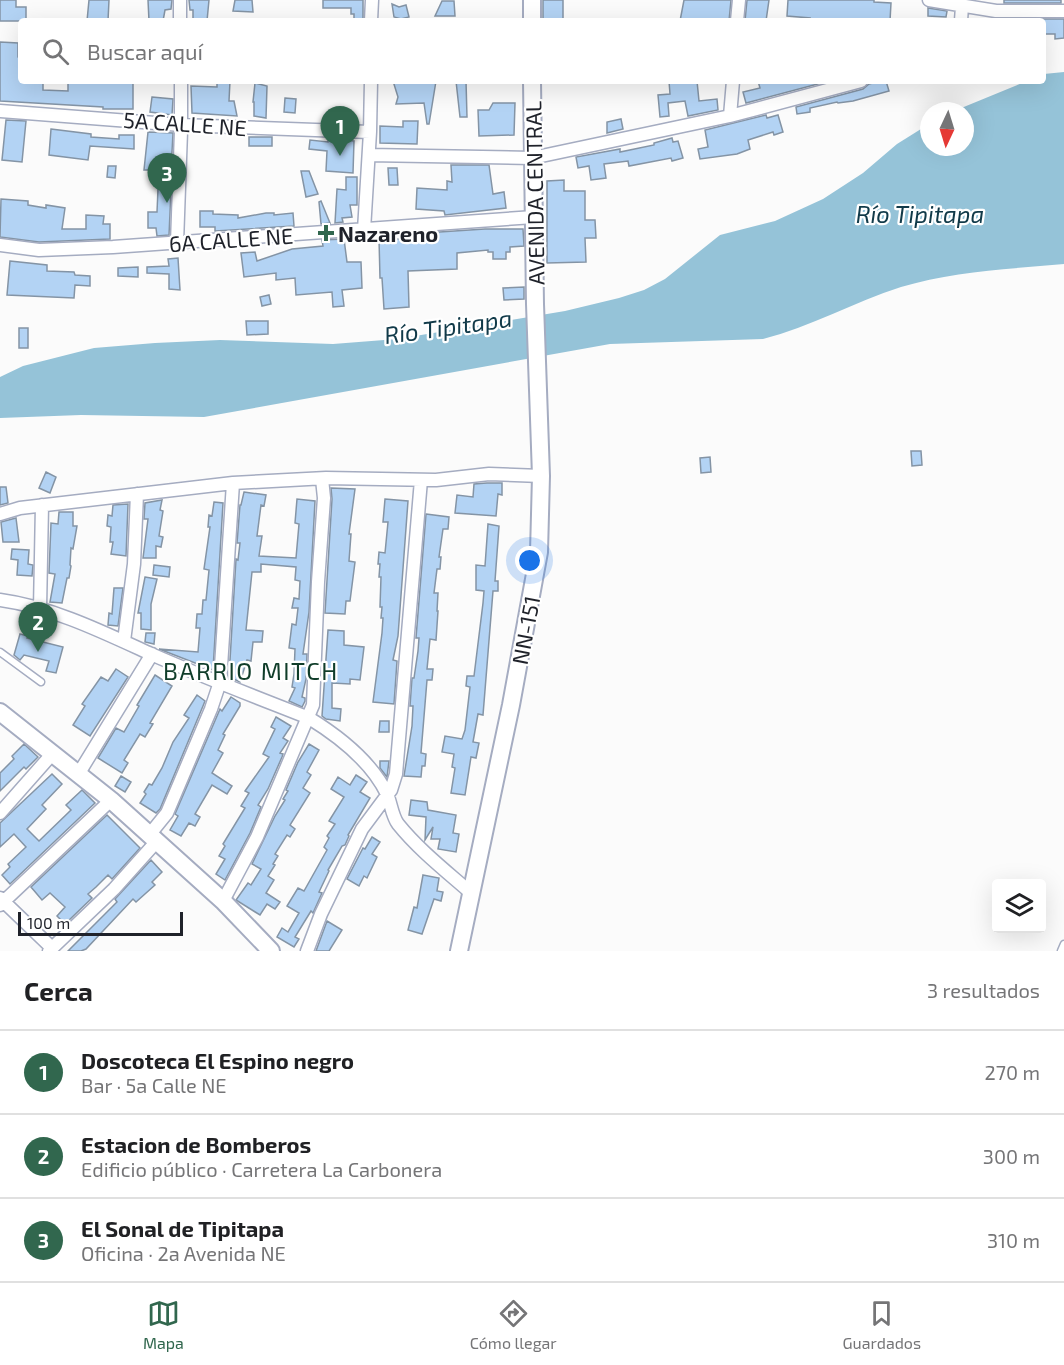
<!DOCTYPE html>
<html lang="es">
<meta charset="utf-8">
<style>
body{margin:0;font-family:"Exo 2",sans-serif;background:#f6f6f6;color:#202124}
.controls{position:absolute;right:18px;bottom:18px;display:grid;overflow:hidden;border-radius:6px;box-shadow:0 6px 24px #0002}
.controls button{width:54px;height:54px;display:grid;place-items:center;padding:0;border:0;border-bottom:2px solid #e0e0e0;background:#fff;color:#202124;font:30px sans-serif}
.compass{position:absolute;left:920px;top:102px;width:54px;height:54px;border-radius:50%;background:#fff;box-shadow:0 6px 24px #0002;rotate:184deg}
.scale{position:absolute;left:18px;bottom:15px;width:165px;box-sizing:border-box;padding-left:6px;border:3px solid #1f222a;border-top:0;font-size:16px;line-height:21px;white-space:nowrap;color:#1f222a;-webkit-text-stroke:4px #fff;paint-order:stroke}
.you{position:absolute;left:530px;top:561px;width:21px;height:21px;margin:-15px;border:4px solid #fff;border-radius:50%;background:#1a73e8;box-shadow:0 0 0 9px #1a73e833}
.badge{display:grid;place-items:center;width:39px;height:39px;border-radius:50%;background:#31674e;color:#fff;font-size:20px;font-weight:700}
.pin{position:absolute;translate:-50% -50px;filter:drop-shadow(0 2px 3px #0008)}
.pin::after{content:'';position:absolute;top:32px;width:21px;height:18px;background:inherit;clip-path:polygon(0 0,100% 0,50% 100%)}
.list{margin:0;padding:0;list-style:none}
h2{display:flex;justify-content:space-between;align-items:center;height:78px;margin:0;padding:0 24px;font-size:26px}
h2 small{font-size:20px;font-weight:400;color:#757577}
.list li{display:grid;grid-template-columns:39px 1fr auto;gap:18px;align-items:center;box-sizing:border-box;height:84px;padding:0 24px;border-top:2px solid #e0e0e0}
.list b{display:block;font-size:22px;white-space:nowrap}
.list p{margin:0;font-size:20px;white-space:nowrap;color:#757577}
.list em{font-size:20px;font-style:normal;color:#757577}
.icon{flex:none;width:33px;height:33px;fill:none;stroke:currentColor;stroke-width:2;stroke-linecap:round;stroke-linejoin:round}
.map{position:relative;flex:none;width:1064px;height:951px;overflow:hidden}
.search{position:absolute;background:#fff;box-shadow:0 6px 24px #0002;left:18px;right:18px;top:18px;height:66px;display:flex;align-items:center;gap:15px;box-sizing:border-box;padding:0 21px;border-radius:6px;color:#757577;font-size:22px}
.sheet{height:330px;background:#fff}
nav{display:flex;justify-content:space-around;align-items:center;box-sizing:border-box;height:84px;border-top:2px solid #e0e0e0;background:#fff;font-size:16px;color:#757577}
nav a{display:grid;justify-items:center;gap:3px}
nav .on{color:#31674e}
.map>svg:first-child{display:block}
.water{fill:#95c3d8}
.building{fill:#b3d3f4;stroke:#8494a5;stroke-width:1.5}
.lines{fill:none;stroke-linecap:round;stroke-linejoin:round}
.lane-casing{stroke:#a5acc1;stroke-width:9}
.street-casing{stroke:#a5acc1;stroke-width:15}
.secondary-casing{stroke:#a5acc1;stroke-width:20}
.lane{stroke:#fff;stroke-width:6}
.street{stroke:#fff;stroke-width:12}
.secondary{stroke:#fff;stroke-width:16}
.poi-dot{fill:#31674e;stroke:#fff;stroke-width:2}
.labels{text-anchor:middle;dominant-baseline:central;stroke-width:4.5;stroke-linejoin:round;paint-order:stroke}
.street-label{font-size:22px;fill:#1f222a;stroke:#fff}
.poi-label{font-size:22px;font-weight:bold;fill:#1f222a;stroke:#fff;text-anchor:start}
.water-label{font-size:24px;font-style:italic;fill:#113a49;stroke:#fff}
.neighbourhood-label{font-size:24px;letter-spacing:1.5px;fill:#103d2a;stroke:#fff}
</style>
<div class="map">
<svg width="1064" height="951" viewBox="0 0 1064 951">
<rect width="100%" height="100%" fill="#fbfbfb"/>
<path class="water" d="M1064,72V264C1010,269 953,271 901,287C854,302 810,327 763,339L610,344L204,417L81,415L0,418V377L23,366L94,348L155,343L220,340L333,344L397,339L565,311L619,298L644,290L665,279L720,235L775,221L823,199L863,173L897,144L929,124V147H965V111H954L1027,81H1043L1044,74Z"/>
<path class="building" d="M0,0H16V7H26V21H0Z
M89,0H109L108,21H87Z
M148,0H172L171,9L165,10L163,21H149Z
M189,0H209L207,21H193V10H190Z
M235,0H252L253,12L233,11Z
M323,0H363V21H354V14H351V8H323Z
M543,0H563V20H543Z
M684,0H731L729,21H680Z
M747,0H769L766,21H745Z
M788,0H874V2L891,3L890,21H882V19L809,21L810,18L787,16Z
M1004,0H1061V3H1004Z
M442,1H454L455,16H435Z
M392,4L399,7L406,5L409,17L401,19L394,17Z
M928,8L947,11L946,17L928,16Z
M1003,19H1064V38L1055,39V34H1043V21H1003Z
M0,42L18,43V57L21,58V81H43V90L68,91V81H133V109H103V107L0,101Z
M217,81H230L229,101H234L237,116L192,113L191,86L217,87Z
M393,81H436L429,124H427L424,103L396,104L398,97Z
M456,81H466L467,117H460Z
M669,81H697L699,101L717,99L718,110L688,116L685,101L668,103L669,116L660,117L658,95L670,94Z
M758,81H829L746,103L743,92L760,88Z
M880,81H886L889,91L853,101L838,103L837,102L810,108V112L797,114L796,107L863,89L869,84Z
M255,83L267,86L266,118L254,116V102H253Z
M152,97L173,99L172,115L150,112Z
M285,98L296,99L295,113L284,112Z
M493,103H515L514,135L479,136L478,110H489Z
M766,115L767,118L778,115L783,132L774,135L773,132L748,140L750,149L737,154L700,159L698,149L708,147L705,130Z
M621,119L623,129L607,133V122Z
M6,120L26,121L22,162L2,160Z
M403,121H418L417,144L380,143V126L403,127Z
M51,129L91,134V137L119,139V135H134V149L90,146L88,160L49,155Z
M148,132L173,133L171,170H144Z
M249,137H272V146H249Z
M672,138L673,142L678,141L683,158L672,161L671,158L629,166L628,161L604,164L606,178L591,180L589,166L578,168L576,157L620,149V152L654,145V143Z
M328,139L354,141L353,173L326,171L327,151L309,149L310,140L328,142Z
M451,165H489L493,194L504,192L506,208L445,215L444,211L416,209L417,188L447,190V181L452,182Z
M108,166H116L115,178L107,177Z
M388,168H397L398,185H389Z
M301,171H309L318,194L306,197Z
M346,177H357V205H350L352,217L342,218L343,222L335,223L337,189L346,190Z
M564,180V191H585V220H595L596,238H585L586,262L547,263V181Z
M158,189L171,190L169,235L157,236L156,228H148V212H157Z
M1,199L28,201V205L46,208V205L65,208L62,229H86V215L104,216L103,224H110V239L39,242L0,237Z
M321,201L330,223L321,224L319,202Z
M200,211H213V214L238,215V218L266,213H274V215L293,213L294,226L215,231V227H200Z
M485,229H523L524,246L510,247V252H506V259H493V252H488V250L457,253V269L408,271L409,307L384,309L382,278H380L379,239H409V234Z
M344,239L347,262H361L362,288L342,290L344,306L333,307L332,292L296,295L295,278L276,280V273L244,277L241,253L255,252L257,261L292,249L323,246L322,240Z
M178,258L180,290L169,289V274L147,273V267L169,266L168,259Z
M10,261L47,265V271L74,272L75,275L90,276V286L75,285L74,298L7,295Z
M138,267V277L118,276V268Z
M524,287V299L504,300L503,288Z
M269,295L271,304L262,306L260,297Z
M246,321H268V334L247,335Z
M19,328H28V348H19Z
M911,451H921L922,465L912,466Z
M710,457L711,472L701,473L700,458Z
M46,472L56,477L50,493L39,488Z
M487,483H502V495L498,494L496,516L455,513L457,495L473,497L474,484Z
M0,487H6L8,503L0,505Z
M331,488L355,489L349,534H351L349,561L355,562L350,601H346L345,614L325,613L332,499Z
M244,492L266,495L264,506L261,505L257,536H262L259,556L296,558L299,524L295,523L297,499L315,501L309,612L303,654H307L306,679L302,697L305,698V701L302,707L289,701L295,688L292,687L294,674L295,649L289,648L292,624L296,625L298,608H292L294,598L299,599L300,581L295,580L296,567L261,564V572H252L246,630L263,631L262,642H253L251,661L247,660L240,682L229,677L236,559L238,560L240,543H237L240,505H241Z
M385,499L408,501L398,636L393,660L397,661L394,704L373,702L382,633L383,618H381L382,607H380L381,577H379L380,564H378L379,552L385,553L388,522H383Z
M162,500L160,510L163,511L159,536L163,537L161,547L156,546V558H143L148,519H144L145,503Z
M214,502L223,503L213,670L159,649L198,652L200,628H196L197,614H202L203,600H206L209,570L204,569L210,527H208L209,515L212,516Z
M128,504L126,556L111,554L113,542H110L111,527L107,526L108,515L112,516L113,505Z
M59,512H73V526H77L73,549L71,548L70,565L71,566L69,578H67L62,603L50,602L55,574L49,573L51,523L58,524Z
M426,514L449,517L448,529H443L439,557H441L440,569H437L434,593H438L437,611H438L436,640L430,639L427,669H433L432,680H427L421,753L426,754L425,766H422L421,777L404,776L412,726L413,706H410L412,678H414L418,651L419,638H416Z
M16,518L19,542H3L1,522Z
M488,524L499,526L495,581H498V591H493L483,715L478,714L473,742L479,743L476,758L471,757L465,795L451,793L455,768L452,767L454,754L442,752L445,736L462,739L465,730L470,687L466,686L467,676H474L483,603L484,591L476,590V565L485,566Z
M12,549L29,550L28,564L33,565L32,576L17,575L18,560L11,559Z
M154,565L170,567L169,577L153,575Z
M145,577L157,579L151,604V630L141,629V613H138Z
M114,588H123L118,626L108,625L109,613L112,614Z
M328,630L344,631V645L364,647L360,680L350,679V684L332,683V708L341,709L340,721L326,719L322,716Z
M146,633H155L154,644L145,642Z
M20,634L28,636L27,638L63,647L56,673L46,671L49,661L24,655L20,660L14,655Z
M116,669L128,677L90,736L73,725L85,706L82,704L101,677L108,681Z
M155,675L172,686L150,723L153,724L145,737L140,734L124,760L128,763L122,773L98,758L116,728L124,732L139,706L137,705Z
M197,695L205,701L203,706L160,809L156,813L140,803L146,794L144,792L149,784L152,785L162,768L173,742L189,718L184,715Z
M231,697L240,703V706L223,734L225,735L218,750L223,753L212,773L232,786L227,794L212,785L195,814L200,817L195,826L189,823L181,836L170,830L178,816L175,814L220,709L222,711Z
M276,717L291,726L283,738L288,741L280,753L283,754L282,757L268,789L258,805L261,807L250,833L225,880L216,874L225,859L219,856L225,846L223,844L245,808L241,806L249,793L245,791L269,757L263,754L275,729L271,727Z
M380,721H389V732H379Z
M24,744L38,757L26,769L24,767L0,791V773L14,759L12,756Z
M309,744L319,750L307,772L311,775L303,788L310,793L290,825L295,829L290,837L287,835L275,854L278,856L273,864L275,865L268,876L274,880L266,893L280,902L275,909L267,904L260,915L236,900L248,883L251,885L261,869L252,864L275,816L285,800L283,799L288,791L286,790L298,762Z
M380,761H389L387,777L380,768Z
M52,774L62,784L42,805L46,809L27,829L39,841L71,810L66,805L82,790L95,803L10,884L2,875L10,867L8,864L26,847L14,834L0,847V823Z
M356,775L367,782L360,792L370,798L348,835L349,836L345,845L342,846L328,870L329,871L319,892L322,893L313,913L311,911L295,937L299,939L294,947L277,937L282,928L288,932L299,913L287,906L298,888L304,891L327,850L324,847L329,838L327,836L335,824L329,821L344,797L331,789L338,777L350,785Z
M121,776L131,782L125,792L115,786Z
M411,800L427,802L428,810L456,815L453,833L459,834L456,852L438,849L440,839H431L433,827L425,840L426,817L409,815Z
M107,815L140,848L112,879L108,875L96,887L88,894L92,898L65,924L57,916L65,907L50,893L42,900L31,887Z
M372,837L380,842L372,854L377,857L367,878L364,876L359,886L347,879L363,848L365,849Z
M151,860L162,872L152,882L155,885L136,902L133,899L86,949L81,951H68L117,902L115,899Z
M423,875L439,878L437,891L443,892L441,901L434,899L422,934L408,930L414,907L417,908Z
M327,921L342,930L329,951H316Z"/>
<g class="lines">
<g class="lane-casing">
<path id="lane" d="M0,652L41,682
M1061,951L1064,944"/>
</g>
<g class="street-casing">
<path id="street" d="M180,0V21
M929,0L996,11H1064
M371,21L372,0
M737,21L739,0
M961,21L962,6
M0,111L181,125L370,132
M730,116L733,81
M369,155L532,158L730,116L861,81
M364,230L370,132L371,81
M177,243L181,131V81
M0,245L39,250L113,247L534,217
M0,514L20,508L233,483L326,478L436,480L489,474L541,476
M0,600C52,607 103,632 151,654C203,677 256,697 309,718C340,737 371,761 387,794C391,803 392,816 398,824C419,850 446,871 471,893
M40,609L42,505
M124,641L134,564L137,494
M79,773L152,654
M0,813L53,753
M150,834L167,813L211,709L220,682L233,483
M0,898L52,948
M223,901L257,837L313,705L318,582L324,498L322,479
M0,905L111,800
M49,951L114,889L157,841
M307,951L321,914L362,829L391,790L396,774L421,480"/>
</g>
<g class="secondary-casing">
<path id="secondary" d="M532,0V21
M0,712L111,800L223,901L271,951
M459,951L511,705L539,552L541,476L535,304L532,81"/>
</g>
<use href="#lane" class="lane"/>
<use href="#street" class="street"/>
<use href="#secondary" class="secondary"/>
</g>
<path class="poi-dot" d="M323 224h6v6h6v6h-6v6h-6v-6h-6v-6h6z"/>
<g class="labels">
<g class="street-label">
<text transform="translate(185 123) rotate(4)">5A CALLE NE</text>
<text transform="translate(534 193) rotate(-91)">AVENIDA CENTRAL</text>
<text transform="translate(231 239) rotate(-4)">6A CALLE NE</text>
<text transform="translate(525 630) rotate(-79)">NN-151</text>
</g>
<g class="poi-label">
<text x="338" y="233">Nazareno</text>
</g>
<g class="water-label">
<text x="920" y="213">Río Tipitapa</text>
<text transform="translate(448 326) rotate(-8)">Río Tipitapa</text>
</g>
<g class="neighbourhood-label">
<text x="251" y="670">BARRIO MITCH</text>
</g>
</g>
</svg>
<div class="controls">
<button><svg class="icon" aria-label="layers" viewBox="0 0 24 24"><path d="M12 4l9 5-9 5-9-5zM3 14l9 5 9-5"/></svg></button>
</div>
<svg class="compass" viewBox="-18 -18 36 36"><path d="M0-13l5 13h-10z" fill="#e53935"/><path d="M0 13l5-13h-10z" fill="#757577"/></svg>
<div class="scale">100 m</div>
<div class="you"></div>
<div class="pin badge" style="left:340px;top:156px">1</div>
<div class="pin badge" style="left:38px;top:652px">2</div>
<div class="pin badge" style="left:167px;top:203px">3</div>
<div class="search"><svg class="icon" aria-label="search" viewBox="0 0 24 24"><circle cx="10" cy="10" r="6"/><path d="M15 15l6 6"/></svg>Buscar aquí</div>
</div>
<section class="sheet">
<h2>Cerca<small>3 resultados</small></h2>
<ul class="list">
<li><span class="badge">1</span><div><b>Doscoteca El Espino negro</b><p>Bar · 5a Calle NE</p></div><em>270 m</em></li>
<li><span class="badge">2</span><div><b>Estacion de Bomberos</b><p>Edificio público · Carretera La Carbonera</p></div><em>300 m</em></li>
<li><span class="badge">3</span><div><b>El Sonal de Tipitapa</b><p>Oficina · 2a Avenida NE</p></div><em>310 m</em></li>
</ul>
</section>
<nav>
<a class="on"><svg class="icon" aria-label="map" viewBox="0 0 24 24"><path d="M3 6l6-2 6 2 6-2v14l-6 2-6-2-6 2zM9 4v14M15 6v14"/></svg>Mapa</a>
<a><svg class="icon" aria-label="directions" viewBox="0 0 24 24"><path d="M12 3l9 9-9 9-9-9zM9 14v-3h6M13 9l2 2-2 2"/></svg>Cómo llegar</a>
<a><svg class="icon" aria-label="saved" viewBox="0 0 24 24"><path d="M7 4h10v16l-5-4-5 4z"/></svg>Guardados</a>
</nav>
